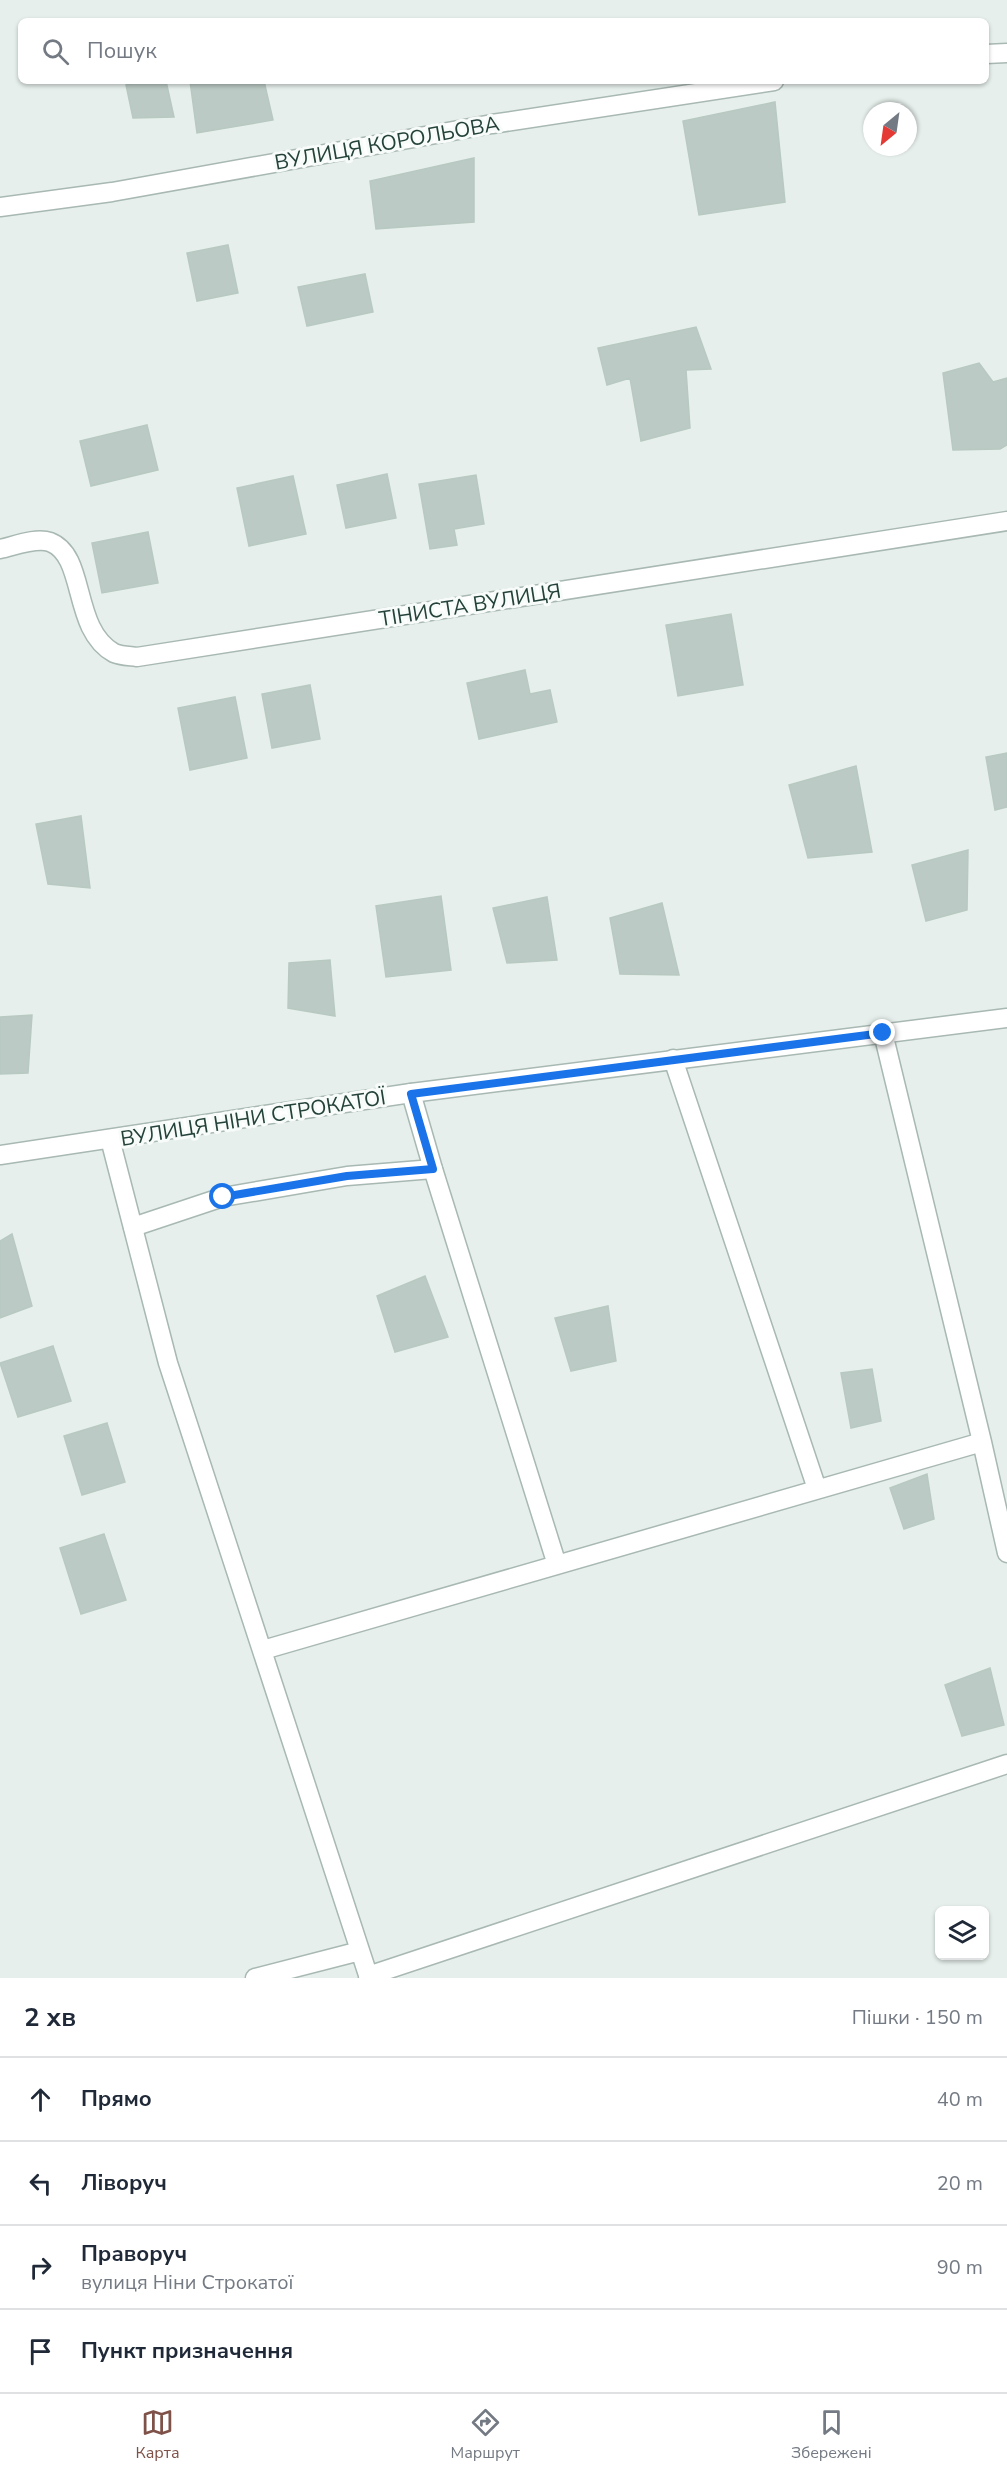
<!DOCTYPE html>
<html lang="uk">
<meta charset="utf-8">
<style>
body{margin:0;font-family:"Nunito Sans",sans-serif;background:#f6f6f7;color:#1f2937}
.controls{position:absolute;right:18px;bottom:18px;display:grid;overflow:hidden;border-radius:9px;box-shadow:0 2px 4px #0004}
.controls button{width:54px;height:54px;display:grid;place-items:center;padding:0;border:0;border-bottom:2px solid #e0e1e3;background:#fff;color:#1f2937;font:30px sans-serif}
.compass{position:absolute;left:863px;top:102px;width:54px;height:54px;border-radius:50%;background:#fff;box-shadow:0 2px 4px #0004;rotate:209deg}
.stop{position:absolute;width:18px;height:18px;margin:-14px;border:4px solid #1a73e8;border-radius:50%;background:#fff}
.stop.end{background:#1a73e8;border-color:#fff;box-shadow:0 2px 6px #0008}
.list{margin:0;padding:0;list-style:none}
h2{display:flex;justify-content:space-between;align-items:center;height:78px;margin:0;padding:0 24px;font-size:26px}
h2 small{font-size:20px;font-weight:400;color:#747a83}
.list li{display:grid;grid-template-columns:39px 1fr auto;gap:18px;align-items:center;box-sizing:border-box;height:84px;padding:0 24px;border-top:2px solid #e0e1e3}
.list b{display:block;font-size:22px;white-space:nowrap}
.list p{margin:0;font-size:20px;white-space:nowrap;color:#747a83}
.list em{font-size:20px;font-style:normal;color:#747a83}
.icon{flex:none;width:33px;height:33px;fill:none;stroke:currentColor;stroke-width:2;stroke-linecap:round;stroke-linejoin:round}
.map{position:relative;flex:none;width:1007px;height:1978px;overflow:hidden}
.search{position:absolute;background:#fff;box-shadow:0 2px 4px #0004;left:18px;right:18px;top:18px;height:66px;display:flex;align-items:center;gap:15px;box-sizing:border-box;padding:0 21px;border-radius:9px;color:#747a83;font-size:22px}
.sheet{height:414px;background:#fff}
nav{display:flex;justify-content:space-around;align-items:center;box-sizing:border-box;height:84px;border-top:2px solid #e0e1e3;background:#fff;font-size:16px;color:#747a83}
nav a{display:grid;justify-items:center;gap:3px}
nav .on{color:#7f5249}
.map>svg:first-child{display:block}
.building{fill:#bbcac4;stroke:#b8c9c2;stroke-width:1.5}
.lines{fill:none;stroke-linecap:round;stroke-linejoin:round}
.service-casing{stroke:#a8b8b2;stroke-width:21}
.minor-casing{stroke:#a8b8b2;stroke-width:21}
.tertiary-casing{stroke:#a8b8b2;stroke-width:21}
.service{stroke:#fff;stroke-width:18}
.minor{stroke:#fff;stroke-width:18}
.tertiary{stroke:#fff;stroke-width:18}
.route{stroke:#1a73e8;stroke-width:8}
.labels{text-anchor:middle;dominant-baseline:central;stroke-width:6;stroke-linejoin:round;paint-order:stroke}
.street-label{font-size:21px;fill:#24423a;stroke:#f7fbf9}
</style>
<div class="map">
<svg width="1007" height="1978" viewBox="0 0 1007 1978">
<rect width="100%" height="100%" fill="#e6efeb"/>
<path class="building" d="M138,81H166L174,117L133,118L126,85Z
M190,81H264L273,120L197,133Z
M775,102L785,202L699,215L683,121Z
M474,158V222L376,229L370,181Z
M228,245L238,293L197,301L187,253Z
M365,274L373,312L307,326L298,287Z
M696,327L711,369L686,370L690,428L641,441L630,378L607,385L598,348Z
M979,363L993,382L1007,378V445L1000,449L953,450L943,373Z
M147,425L158,470L91,486L80,441Z
M387,474L396,518L346,528L337,485Z
M476,475L484,524L454,529L457,545L430,549L419,484Z
M293,476L306,534L249,546L237,488Z
M148,532L158,583L102,593L92,543Z
M731,614L743,685L678,696L666,625Z
M525,670L530,694L550,690L557,722L479,739L467,683Z
M310,685L320,739L272,748L262,694Z
M235,697L247,758L190,770L178,708Z
M1007,753V807L995,810L986,757Z
M856,766L872,852L808,858L789,785Z
M81,816L90,888L48,884L36,824Z
M968,850L967,910L926,921L912,865Z
M441,896L451,970L386,977L376,906Z
M547,897L557,960L507,963L493,908Z
M662,903L679,975L620,974L610,918Z
M330,960L335,1016L288,1008L289,963Z
M32,1015L28,1073L0,1074V1017Z
M12,1234L32,1306L0,1318V1241Z
M425,1276L448,1337L395,1352L377,1296Z
M608,1306L616,1361L571,1371L555,1318Z
M53,1346L71,1401L18,1417L0,1363Z
M872,1369L881,1421L851,1428L841,1373Z
M107,1423L125,1482L82,1495L64,1436Z
M927,1474L934,1519L904,1529L890,1488Z
M104,1534L126,1600L81,1614L60,1548Z
M990,1668L1004,1725L962,1736L945,1685Z"/>
<g class="lines">
<g class="service-casing">
<path id="service" d="M133,1227L223,1197L347,1176L433,1169"/>
</g>
<g class="minor-casing">
<path id="minor" d="M986,54L1007,53
M0,207L112,192L492,124L774,81
M0,549C14,546 36,537 50,542C87,556 71,629 114,653C121,656 130,656 137,657L1007,521
M883,1033L982,1442L1007,1553
M673,1059L817,1489
M411,1093L433,1169L557,1565
M110,1139L168,1363L369,1978
M263,1650L982,1442
M368,1976L1007,1764
M255,1978L360,1951"/>
</g>
<g class="tertiary-casing">
<path id="tertiary" d="M0,1155L411,1093L1007,1018"/>
</g>
<use href="#service" class="service"/>
<use href="#minor" class="minor"/>
<use href="#tertiary" class="tertiary"/>
</g>
<g class="lines">
<path class="route" d="M223,1197L347,1176L433,1169L411,1094L883,1033"/>
</g>
<g class="labels">
<g class="street-label">
<text transform="translate(387 143) rotate(-10)">ВУЛИЦЯ КОРОЛЬОВА</text>
<text transform="translate(470 605) rotate(-9)">ТІНИСТА ВУЛИЦЯ</text>
<text transform="translate(253 1118) rotate(-9)">ВУЛИЦЯ НІНИ СТРОКАТОЇ</text>
</g>
</g>
</svg>
<div class="controls">
<button><svg class="icon" aria-label="layers" viewBox="0 0 24 24"><path d="M12 4l9 5-9 5-9-5zM3 14l9 5 9-5"/></svg></button>
</div>
<svg class="compass" viewBox="-18 -18 36 36"><path d="M0-13l5 13h-10z" fill="#e53935"/><path d="M0 13l5-13h-10z" fill="#747a83"/></svg>
<div class="stop" style="left:223px;top:1197px"></div>
<div class="stop end" style="left:883px;top:1033px"></div>
<div class="search"><svg class="icon" aria-label="search" viewBox="0 0 24 24"><circle cx="10" cy="10" r="6"/><path d="M15 15l6 6"/></svg>Пошук</div>
</div>
<section class="sheet">
<h2>2 хв<small>Пішки · 150 m</small></h2>
<ul class="list">
<li><svg class="icon" aria-label="ahead" viewBox="0 0 24 24"><path d="M12 20V5M6 11l6-6 6 6"/></svg><div><b>Прямо</b></div><em>40 m</em></li>
<li><svg class="icon" aria-label="left" viewBox="0 0 24 24"><path d="M17 20v-9H6M10 6l-5 5 5 5"/></svg><div><b>Ліворуч</b></div><em>20 m</em></li>
<li><svg class="icon" aria-label="right" viewBox="0 0 24 24"><path d="M7 20v-9h11M14 6l5 5-5 5"/></svg><div><b>Праворуч</b><p>вулиця Ніни Строкатої</p></div><em>90 m</em></li>
<li><svg class="icon" aria-label="arrive" viewBox="0 0 24 24"><path d="M6 21V4h12l-3 4 3 4H6"/></svg><div><b>Пункт призначення</b></div></li>
</ul>
</section>
<nav>
<a class="on"><svg class="icon" aria-label="map" viewBox="0 0 24 24"><path d="M3 6l6-2 6 2 6-2v14l-6 2-6-2-6 2zM9 4v14M15 6v14"/></svg>Карта</a>
<a><svg class="icon" aria-label="directions" viewBox="0 0 24 24"><path d="M12 3l9 9-9 9-9-9zM9 14v-3h6M13 9l2 2-2 2"/></svg>Маршрут</a>
<a><svg class="icon" aria-label="saved" viewBox="0 0 24 24"><path d="M7 4h10v16l-5-4-5 4z"/></svg>Збережені</a>
</nav>
